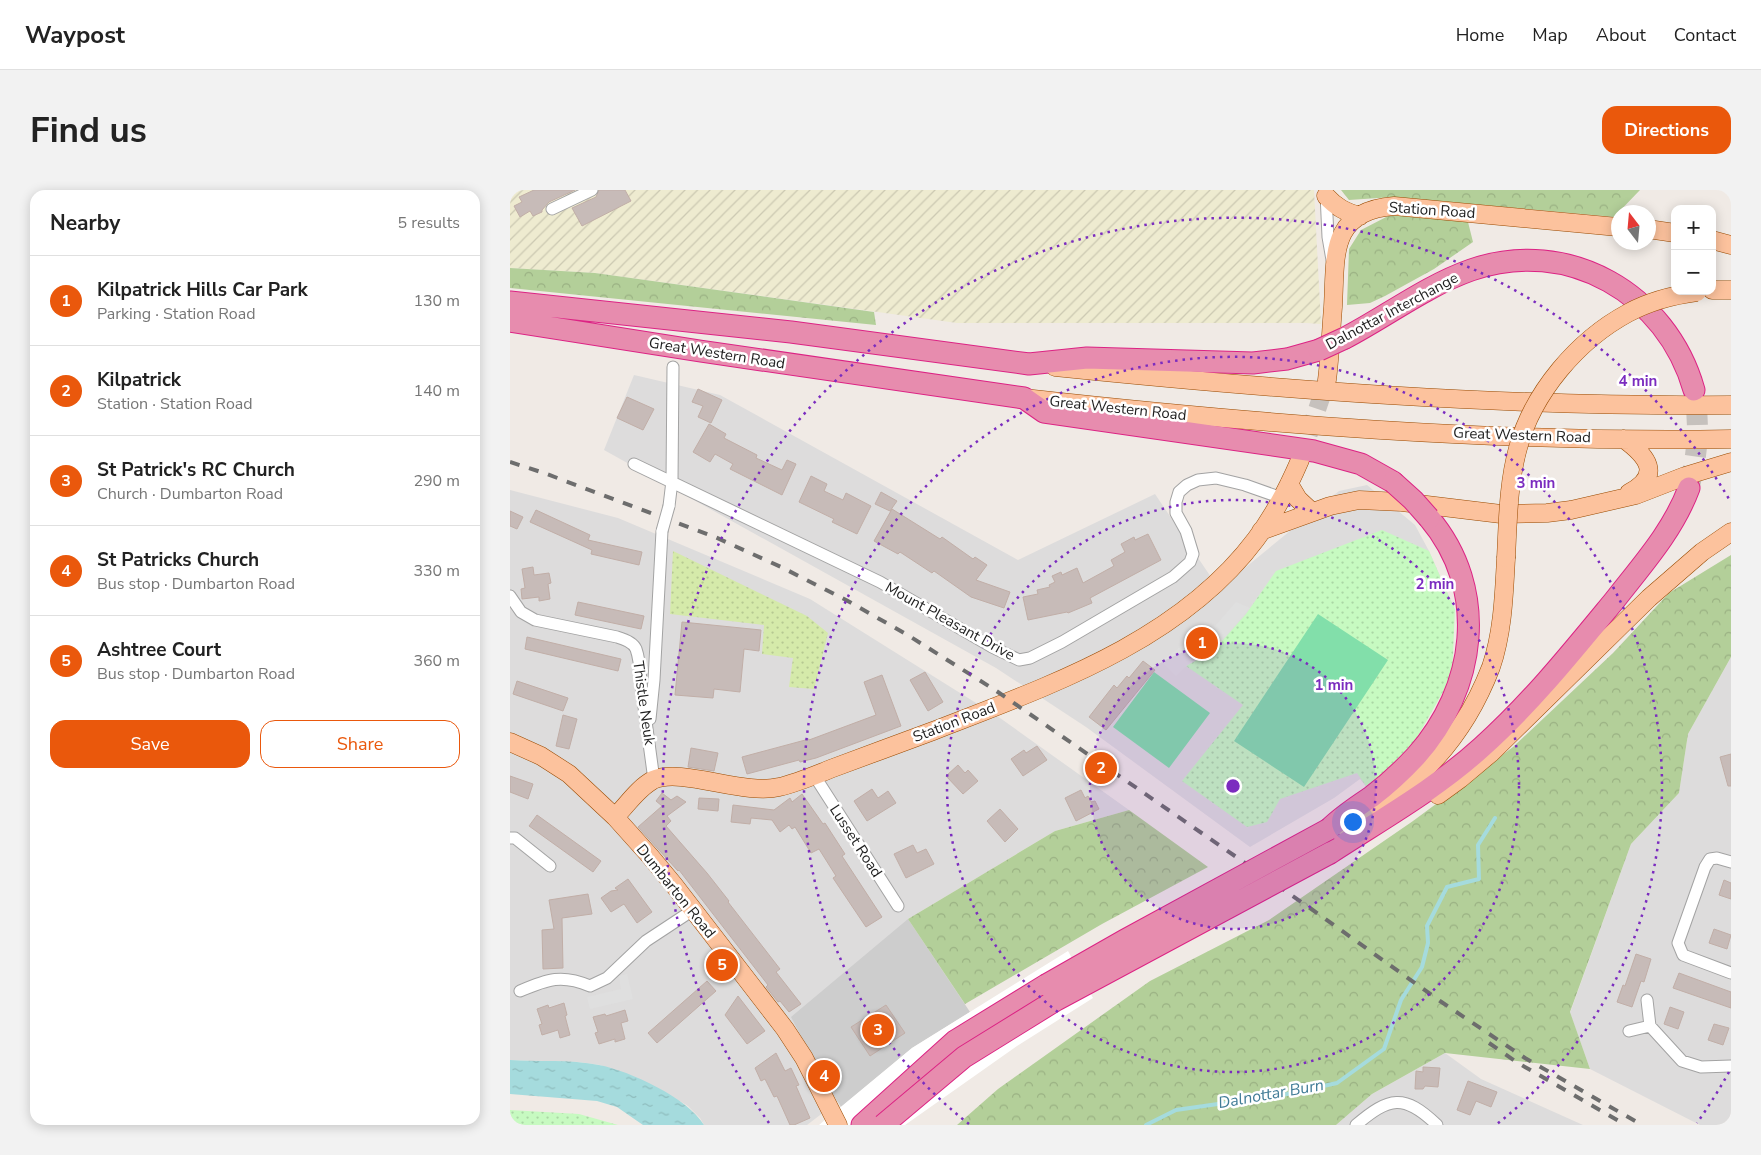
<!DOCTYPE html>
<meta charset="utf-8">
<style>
body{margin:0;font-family:"Nunito Sans",sans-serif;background:#f2f2f2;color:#222}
.controls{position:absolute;right:15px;top:15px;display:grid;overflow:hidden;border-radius:10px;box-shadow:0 2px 12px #0003}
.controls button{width:45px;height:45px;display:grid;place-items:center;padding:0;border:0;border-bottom:1px solid #e0e0e0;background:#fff;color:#222;font:25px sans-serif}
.compass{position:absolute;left:1101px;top:15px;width:45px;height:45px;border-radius:50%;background:#fff;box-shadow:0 2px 12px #0003;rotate:344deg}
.you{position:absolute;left:842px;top:631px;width:18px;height:18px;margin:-12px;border:4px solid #fff;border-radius:50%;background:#1a73e8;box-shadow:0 0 0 8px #1a73e833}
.badge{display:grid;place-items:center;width:32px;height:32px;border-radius:50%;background:#ea580c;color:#fff;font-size:16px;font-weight:700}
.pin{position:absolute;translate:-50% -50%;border:2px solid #fff;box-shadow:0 1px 5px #0006}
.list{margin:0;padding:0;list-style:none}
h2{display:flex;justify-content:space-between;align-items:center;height:65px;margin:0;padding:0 20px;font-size:21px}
h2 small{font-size:16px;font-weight:400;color:#767676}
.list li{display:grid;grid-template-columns:32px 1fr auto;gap:15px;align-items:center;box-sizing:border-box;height:90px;padding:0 20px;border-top:1px solid #e0e0e0}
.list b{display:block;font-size:19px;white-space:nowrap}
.list p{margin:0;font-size:16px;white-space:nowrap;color:#767676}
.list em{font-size:16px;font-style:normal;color:#767676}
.actions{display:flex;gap:10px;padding:15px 20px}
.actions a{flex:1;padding:11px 0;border:1px solid #ea580c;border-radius:15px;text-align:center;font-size:18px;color:#ea580c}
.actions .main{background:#ea580c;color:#fff}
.map{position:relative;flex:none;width:1221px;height:935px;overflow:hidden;border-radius:15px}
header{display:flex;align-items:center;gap:30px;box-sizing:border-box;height:70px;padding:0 25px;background:#fff;border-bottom:1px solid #e0e0e0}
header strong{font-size:24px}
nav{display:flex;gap:28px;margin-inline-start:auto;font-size:18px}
.intro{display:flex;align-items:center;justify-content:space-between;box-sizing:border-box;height:120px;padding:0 30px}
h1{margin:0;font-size:35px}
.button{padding:12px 22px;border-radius:15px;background:#ea580c;color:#fff;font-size:18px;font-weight:700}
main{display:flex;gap:30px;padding:0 30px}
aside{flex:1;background:#fff;border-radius:15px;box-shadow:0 2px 12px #0003}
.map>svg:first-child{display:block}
.residential{fill:#dddcdc}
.religious{fill:#cdcdcd}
.farmland{fill:url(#farmland-furrows)}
.grass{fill:url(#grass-dots)}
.forest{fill:url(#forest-crowns)}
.park{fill:url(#park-dots)}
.pitch{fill:#82dfaa}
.parking{fill:#dfdfdf}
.water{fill:url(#water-ripples)}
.pier{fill:#fff}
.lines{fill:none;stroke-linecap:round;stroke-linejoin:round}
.stream{stroke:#a5dbdd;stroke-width:4}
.building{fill:#c7bbb8;stroke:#c1aea7}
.primary-tunnel{stroke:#c6c1bd;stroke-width:18;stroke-dasharray:18 9;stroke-linecap:butt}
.highway-tunnel{stroke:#c6c1bd;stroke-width:21;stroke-dasharray:21 11;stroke-linecap:butt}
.street-casing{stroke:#a3a3a3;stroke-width:13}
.primary-casing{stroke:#994a00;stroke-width:19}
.highway-casing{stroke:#dc2384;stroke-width:23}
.street{stroke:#fff;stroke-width:11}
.primary{stroke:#fcc29d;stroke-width:18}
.highway{stroke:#e78cae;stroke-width:21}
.rail{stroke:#6d6d6d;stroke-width:4;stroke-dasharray:10 10;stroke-linecap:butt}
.street-bridge-casing{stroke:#a3a3a3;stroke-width:13;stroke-linecap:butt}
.primary-bridge-casing{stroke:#994a00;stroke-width:19;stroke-linecap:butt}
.highway-bridge-casing{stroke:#dc2384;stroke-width:23;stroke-linecap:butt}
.street-bridge{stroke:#fff;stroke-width:11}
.primary-bridge{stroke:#fcc29d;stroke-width:18}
.highway-bridge{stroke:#e78cae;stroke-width:21}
.ring{fill:none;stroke:#7b2cbf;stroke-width:2.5;stroke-dasharray:2.5 5}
.labels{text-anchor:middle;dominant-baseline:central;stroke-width:5;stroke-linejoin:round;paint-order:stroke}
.street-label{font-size:15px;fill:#1f1f1f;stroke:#fff}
.water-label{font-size:16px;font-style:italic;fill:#417c97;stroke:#fff}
.centre{fill:#7b2cbf;stroke:#fff;stroke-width:2.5}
.ring-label{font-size:15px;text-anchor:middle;font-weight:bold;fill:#7b2cbf;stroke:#fff;stroke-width:5;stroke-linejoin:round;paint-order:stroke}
</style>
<header>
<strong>Waypost</strong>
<nav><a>Home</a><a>Map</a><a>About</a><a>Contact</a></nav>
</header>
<div class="intro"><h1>Find us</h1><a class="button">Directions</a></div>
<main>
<aside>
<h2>Nearby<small>5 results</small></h2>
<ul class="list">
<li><span class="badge">1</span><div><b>Kilpatrick Hills Car Park</b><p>Parking · Station Road</p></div><em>130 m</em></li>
<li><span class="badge">2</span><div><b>Kilpatrick</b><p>Station · Station Road</p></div><em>140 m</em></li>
<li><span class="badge">3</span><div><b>St Patrick's RC Church</b><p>Church · Dumbarton Road</p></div><em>290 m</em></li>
<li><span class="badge">4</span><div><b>St Patricks Church</b><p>Bus stop · Dumbarton Road</p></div><em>330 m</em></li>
<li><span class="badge">5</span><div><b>Ashtree Court</b><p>Bus stop · Dumbarton Road</p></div><em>360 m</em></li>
</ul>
<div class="actions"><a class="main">Save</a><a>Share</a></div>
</aside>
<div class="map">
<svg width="1221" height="935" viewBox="0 0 1221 935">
<defs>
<pattern id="farmland-furrows" width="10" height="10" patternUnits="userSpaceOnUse" patternTransform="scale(1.25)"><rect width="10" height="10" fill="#eeebd0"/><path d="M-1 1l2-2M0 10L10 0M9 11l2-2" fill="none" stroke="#ccc9b2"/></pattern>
<pattern id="grass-dots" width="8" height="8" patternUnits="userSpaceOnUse" patternTransform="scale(1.25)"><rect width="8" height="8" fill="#d5eaaa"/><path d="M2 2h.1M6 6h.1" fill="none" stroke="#b6c892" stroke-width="1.8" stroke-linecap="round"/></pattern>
<pattern id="forest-crowns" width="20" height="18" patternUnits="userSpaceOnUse" patternTransform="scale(1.25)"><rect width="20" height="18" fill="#b3cf99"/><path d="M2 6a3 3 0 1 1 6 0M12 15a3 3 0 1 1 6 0" fill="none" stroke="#9ab183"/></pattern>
<pattern id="park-dots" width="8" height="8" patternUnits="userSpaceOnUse" patternTransform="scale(1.25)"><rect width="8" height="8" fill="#c7fac1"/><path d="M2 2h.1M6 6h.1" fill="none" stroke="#aad6a5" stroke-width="1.8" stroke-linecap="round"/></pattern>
<pattern id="water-ripples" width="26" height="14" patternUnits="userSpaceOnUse" patternTransform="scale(1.25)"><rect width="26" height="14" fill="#a5dbdd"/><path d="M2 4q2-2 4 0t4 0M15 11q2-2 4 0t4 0" fill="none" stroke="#8ebcbd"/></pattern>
</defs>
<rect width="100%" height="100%" fill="#f0eae5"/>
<path class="residential" d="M124,185L210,205L508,370L645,304L709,399L829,301L857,295L905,335L919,361L945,420L858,599L850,589L824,608L740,657L576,537L486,478L94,260Z
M0,300L108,328L300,409L490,528L619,620L545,641L398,729L455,814L297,935H194L190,928L178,916L153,901L122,886L90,875L69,872L0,870Z
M1221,467V935H1190L1080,879L1060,823L1121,654L1169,603L1178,544Z
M935,863L971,889L1073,935H826L862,904Z"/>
<path class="religious" d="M398,729L460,822L402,858L331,917L314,890L281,827Z"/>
<path class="farmland" d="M0,0H804L811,134L796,133H447L85,83L0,78Z"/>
<path class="grass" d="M163,361L297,426L318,443L304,499L279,497L283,468L252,464L254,435L160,424Z"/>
<path class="forest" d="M831,0H1130L1104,27L883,7L839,10Z
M882,24L958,32L963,52L924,79L875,106L860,113L837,115L839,59L851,40Z
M0,78L85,83L364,122L366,135L0,98Z
M1221,365V467L1178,544L1169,603L1121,654L1060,822L1080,879L935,863L862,904L826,935H447L488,899L640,791L759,730L903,631L1003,557L1103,463L1159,403Z
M619,620L698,677L592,734L455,814L398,729L545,641Z"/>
<path class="park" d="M872,340L919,361L945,420L942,486L905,551L858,599L847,583L770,609L757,632L737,637L672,591L733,515L676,476L704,460L736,424L766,381Z
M0,920L69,924L108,935H0Z"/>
<path class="pitch" d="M808,424L878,470L794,597L724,551Z
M644,482L700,523L659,578L603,537Z"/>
<path class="parking" d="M726,412L740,418L704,460L676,476L666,486L651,471L684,447L706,435Z
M117,784L123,809L80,819L77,807L111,799L109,786Z"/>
<path class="water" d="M0,870C29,872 60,869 89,875C120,881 178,908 194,935H133L107,917L87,911L0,904Z"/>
<path class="pier" d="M558,761L583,808L507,856L395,935H309L402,858Z"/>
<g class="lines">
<path class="stream" d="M636,935L666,920L777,904L827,893L874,859L891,810L912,777L918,753L917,736L937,697L969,689L968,655L985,628"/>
</g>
<path class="building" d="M24,0H65L39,12L32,20V22L23,26L20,21L10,27L4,16L12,12L9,7Z
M89,0H115L121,11L72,36L62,18L86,7Z
M188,199L212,210L201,233L188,227L193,216L182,212Z
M117,207L144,219L133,240L107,228Z
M199,234L216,244L214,248L247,265L246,268L272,280L277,270L286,274L272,305L220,279L223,274L205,264L200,272L183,262Z
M301,286L317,294L314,301L333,310L336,303L361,316L347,344L322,332L324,329L289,312Z
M371,302L387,311L380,321L365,314Z
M382,319L430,349L432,347L463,369L465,367L477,375L466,390L500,402L494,418L461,407L424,381L422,383L390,362L388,364L364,351Z
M26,320L80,345L78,350L132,362L129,375L81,364L82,360L20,332Z
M0,321L13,327L7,339L0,336Z
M638,344L651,370L580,408L582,413L558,423L557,422L518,430L513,407L528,404L527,400L540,397L539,395L545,392L542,386L551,382L552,385L567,378L573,393L604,376L601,370L615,362L611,354L624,347L625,350Z
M23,377L24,385L39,383L41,393L38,394L40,409L29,411V407L12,409L11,399L15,398L12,379Z
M68,412L134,426L131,439L65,425Z
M172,432L251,440L249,461L234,459L230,502L204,499L203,508L165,505Z
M17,447L111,469L108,481L15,459Z
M633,471L645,480L596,540L579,527L604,495L607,498L617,486L619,488Z
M415,482L433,512L418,521L400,490Z
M372,485L391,536L306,568L290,572L289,570L237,584L232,567L299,549V550L366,525L354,492Z
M7,491L58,508L53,521L3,504Z
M53,525L67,529L59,559L46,556Z
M527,556L537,570L513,586L501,569L514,560L516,563Z
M181,558L208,563L204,581L178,577Z
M1221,564V596H1218L1210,567Z
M448,575L455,583L458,580L468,591L453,604L436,586Z
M0,586L23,594L18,609L0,602Z
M362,599L368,608L378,601L386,613L357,631L344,611Z
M571,600L575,608L578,606L581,612L585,611L589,619L566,631L555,608Z
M152,603L161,610L167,606L176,612L157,626L161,631L156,636L197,683L219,711L218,712L270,779L266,782L291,814L279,822L270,811L268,812L256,797L258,795L169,680L168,681L128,637L152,616L146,611Z
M292,604L313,634L315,633L335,664L332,666L372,727L356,737L323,688L326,686L309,659L301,663L285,637L282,639L279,635L270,642L262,630L241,628L240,634L221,632L223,615L264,620L280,608L282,612Z
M189,608L209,609L208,621L188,619Z
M490,619L508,639L495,652L477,631Z
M27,625L91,671L83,682L19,636Z
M403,655L407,663L416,659L424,674L396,688L384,664Z
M118,689L142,722L127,733L114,714L101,722L91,708L101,701L108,700L105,698Z
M1214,690L1221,693V709L1209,705Z
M78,704L82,724L52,728L53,778L33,779L32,740L44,739L39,710Z
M1204,739L1221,745L1217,759L1199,753Z
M1126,764L1141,769L1134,792L1131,791L1122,817L1107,812L1113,795L1115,796Z
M1169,783L1221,802V818L1163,798Z
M197,791L206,801L147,853L138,843Z
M228,806L255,841L237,854L215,825Z
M54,813L57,825L55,826L60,845L50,848L48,840L32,845L29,835L32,834L27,819L38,815L39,818Z
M376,815L395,843L360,866L341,837Z
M1160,817L1174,822L1168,839L1154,834Z
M115,820L118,831L111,833L115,849L105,852V849L89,854L85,843L88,842L83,827L95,824L96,826Z
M1204,834L1219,838L1213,855L1198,850Z
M266,863L275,881L281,878L289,895L286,896L300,928L284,935H280L267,906L264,907L255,889L251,891L245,878Z
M913,877L930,878L928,897L915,896L913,899H905L906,881L913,882Z
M958,891L987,902L981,917L966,911L960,925L947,920Z"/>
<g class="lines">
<path class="primary-tunnel" d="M790,270L817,190"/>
<path class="highway-tunnel" d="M1179,298C1188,261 1190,238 1184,200"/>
<g class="street-casing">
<path id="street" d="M816,4L818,47L822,70
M42,19L82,0
M124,274L370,392L482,457L509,470L520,468L552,452L663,387L680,372L683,364L676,341L666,323V312L669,302L677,295L688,290L706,288L735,295L772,308
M159,316L162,291L163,177
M0,406L11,422L25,430L107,447C114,449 123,452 126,459C131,473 130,488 132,502C136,531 140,561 144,590
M140,529L144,490L152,341
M304,585L388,716
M0,648H5L40,676
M1221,672L1207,668L1200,669L1195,677L1168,753L1173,765L1221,783
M10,801C38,789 52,784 80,796L97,788L136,751L183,720
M1140,836L1172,871L1191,877L1221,876
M1119,841L1140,836L1137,810
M846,935C879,907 894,903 927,935"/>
</g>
<g class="primary-casing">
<path id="primary" d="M816,6C826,17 835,22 850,26
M1138,39L1165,43
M1202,50L1221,55
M1202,100H1221
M545,177C769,200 995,217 1221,215
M817,190C820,166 821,142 823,117C826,68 818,21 884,16L1108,37
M514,208C748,234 985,253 1221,249
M1114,249C1137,266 1153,285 1119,303
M779,294L788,309L802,322
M751,341L820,316L849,310L892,312L991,324L1037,323L1061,320L1126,305L1175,286L1221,272
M0,552L31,566L59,584L105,627L140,666L164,695L275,839L294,868L328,935
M928,605L950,589L981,563L1139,408L1192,362L1221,342
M105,627C117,615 128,598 143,590C171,577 235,606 269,597C287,593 305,585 323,578C356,566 390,553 423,541C538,496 669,452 746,349C764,325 778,298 790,270
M831,635C847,630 861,621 875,612C924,579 960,532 981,477C993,442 994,404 996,368"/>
</g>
<g class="highway-casing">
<path id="highway" d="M0,112L281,142L519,174L577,168L743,173L777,169L809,160
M0,131L190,161L514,208L534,222L804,261L851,274L883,292
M835,148C877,126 916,96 961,80C1058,46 1157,104 1184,200
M819,639C832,626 846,617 861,607C877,595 892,581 906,566C966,499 980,400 919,328
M820,663C872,629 926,599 972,557C1021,513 1062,462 1104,411C1132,375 1163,341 1179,298
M352,935L445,851L536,795"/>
</g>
<use href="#street" class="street"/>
<use href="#primary" class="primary"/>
<use href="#highway" class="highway"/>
<path class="rail" d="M0,272L34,283L205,347L271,377L336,410L396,444L485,500L800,718L930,811L1015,868L1132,935
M979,853L1008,873L1116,935"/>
<g class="street-bridge-casing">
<path id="street-bridge" d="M152,341L159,316"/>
</g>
<g class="primary-bridge-casing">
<path id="primary-bridge" d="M996,368C998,331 998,294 1008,258C1023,202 1068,150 1118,123C1140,111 1164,105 1187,102"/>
</g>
<g class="highway-bridge-casing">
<path id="highway-bridge" d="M809,160L835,148
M883,292L903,310L919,328
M536,795L615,750L819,639
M373,935L454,867L546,810L820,663"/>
</g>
<use href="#street-bridge" class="street-bridge"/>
<use href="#primary-bridge" class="primary-bridge"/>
<use href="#highway-bridge" class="highway-bridge"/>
</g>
<circle cx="723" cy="596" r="143" fill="#7b2cbf" fill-opacity=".12"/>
<g class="ring">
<circle cx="723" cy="596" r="143"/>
<circle cx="723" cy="596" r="286"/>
<path d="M459 934A429 429 0 1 1 987 934"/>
<path d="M1219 882A573 573 0 0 1 1187 933M259 933A573 573 0 1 1 1219 309"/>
</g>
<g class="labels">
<g class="street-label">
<text transform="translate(922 20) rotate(4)">Station Road</text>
<text transform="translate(882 121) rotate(-28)">Dalnottar Interchange</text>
<text transform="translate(207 163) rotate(9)">Great Western Road</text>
<text transform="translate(608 218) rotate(6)">Great Western Road</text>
<text transform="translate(1012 245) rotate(2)">Great Western Road</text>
<text transform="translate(440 431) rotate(29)">Mount Pleasant Drive</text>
<text transform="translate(134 513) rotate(82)">Thistle Neuk</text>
<text transform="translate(444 532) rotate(-21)">Station Road</text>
<text transform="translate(346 651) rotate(57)">Lusset Road</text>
<text transform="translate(166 701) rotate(51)">Dumbarton Road</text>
</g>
<g class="water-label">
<text transform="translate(761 904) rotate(-10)">Dalnottar Burn</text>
</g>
</g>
<circle cx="723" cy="596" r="8" class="centre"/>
<g class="ring-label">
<text x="1128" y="196">4 min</text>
<text x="1026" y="298">3 min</text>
<text x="925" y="399">2 min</text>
<text x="824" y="500">1 min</text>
</g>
</svg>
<div class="controls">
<button>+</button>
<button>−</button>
</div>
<svg class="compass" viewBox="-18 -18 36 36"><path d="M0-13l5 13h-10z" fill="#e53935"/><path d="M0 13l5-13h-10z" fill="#767676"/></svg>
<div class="you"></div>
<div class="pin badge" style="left:692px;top:453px">1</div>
<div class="pin badge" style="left:591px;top:578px">2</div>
<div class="pin badge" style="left:368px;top:840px">3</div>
<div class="pin badge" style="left:314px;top:886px">4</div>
<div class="pin badge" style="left:212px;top:775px">5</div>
</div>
</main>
